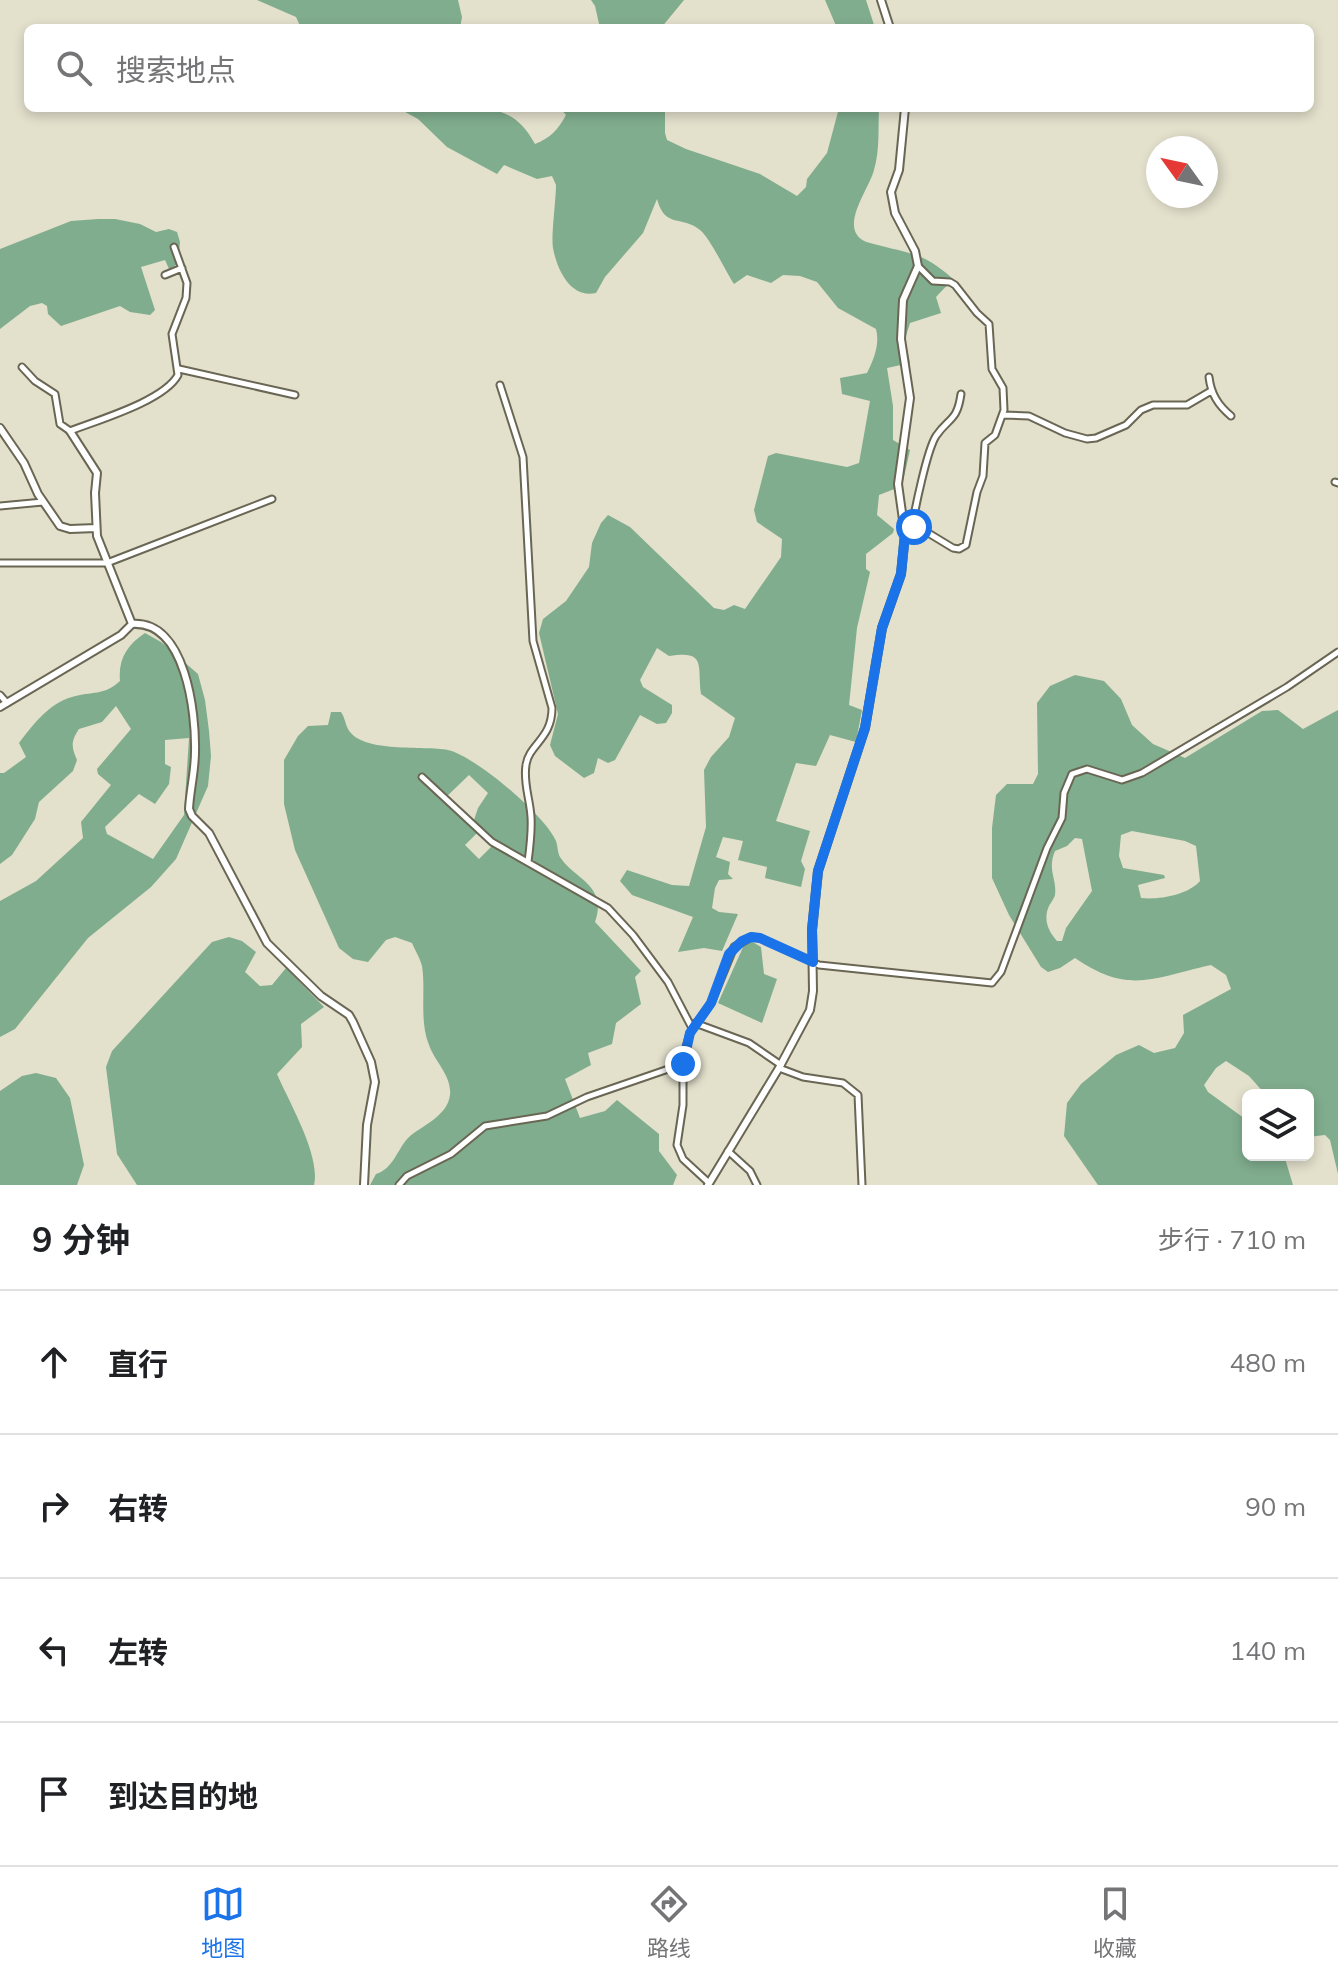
<!DOCTYPE html>
<html lang="zh">
<meta charset="utf-8">
<style>
body{margin:0;font-family:Mulish,"Noto Sans SC",sans-serif;background:#f2f2f2;color:#202124}
.controls{position:absolute;right:24px;bottom:24px;display:grid;overflow:hidden;border-radius:12px;box-shadow:0 4px 12px #0003}
.controls button{width:72px;height:72px;display:grid;place-items:center;padding:0;border:0;border-bottom:2px solid #e0e0e0;background:#fff;color:#202124;font:40px sans-serif}
.compass{position:absolute;left:1146px;top:136px;width:72px;height:72px;border-radius:50%;background:#fff;box-shadow:0 4px 12px #0003;rotate:303deg}
.stop{position:absolute;width:24px;height:24px;margin:-18px;border:6px solid #1a73e8;border-radius:50%;background:#fff}
.stop.end{background:#1a73e8;border-color:#fff;box-shadow:0 2px 8px #0008}
.list{margin:0;padding:0;list-style:none}
h2{display:flex;justify-content:space-between;align-items:center;height:104px;margin:0;padding:0 32px;font-size:34px}
h2 small{font-size:26px;font-weight:400;color:#757577}
.list li{display:grid;grid-template-columns:52px 1fr auto;gap:24px;align-items:center;box-sizing:border-box;height:144px;padding:0 32px;border-top:2px solid #e0e0e0}
.list b{display:block;font-size:30px;white-space:nowrap}
.list em{font-size:26px;font-style:normal;color:#757577}
.icon{flex:none;width:44px;height:44px;fill:none;stroke:currentColor;stroke-width:2;stroke-linecap:round;stroke-linejoin:round}
.map{position:relative;flex:none;width:1338px;height:1185px;overflow:hidden}
.search{position:absolute;background:#fff;box-shadow:0 4px 12px #0003;left:24px;right:24px;top:24px;height:88px;display:flex;align-items:center;gap:20px;box-sizing:border-box;padding:0 28px;border-radius:12px;color:#757577;font-size:30px}
.sheet{height:680px;background:#fff}
nav{display:flex;justify-content:space-around;align-items:center;box-sizing:border-box;height:112px;border-top:2px solid #e0e0e0;background:#fff;font-size:22px;color:#757577}
nav a{display:grid;justify-items:center;gap:4px}
nav .on{color:#1a73e8}
.map>svg:first-child{display:block}
.forest{fill:#80ad8e;fill-rule:evenodd}
.lines{fill:none;stroke-linecap:round;stroke-linejoin:round}
.minor-casing{stroke:#696654;stroke-width:9}
.tertiary-casing{stroke:#696654;stroke-width:10}
.minor{stroke:#fff;stroke-width:5}
.tertiary{stroke:#fff;stroke-width:6}
.route{stroke:#1a73e8;stroke-width:10}
</style>
<div class="map">
<svg width="1338" height="1185" viewBox="0 0 1338 1185">
<rect width="100%" height="100%" fill="#e3e0cc"/>
<path class="forest" d="M257,0H458L462,17L460,28H301L296,17Z
M591,0H684L661,28H600L595,6Z
M825,0H866L875,28H837Z
M398,108H452L455,112L459,108C495,108 516,109 535,144C550,138 558,130 566,115L560,108H665V133L667,140L686,149L760,174L797,196L806,187L807,179L827,153L839,108H879C878,128 880,150 874,170C869,190 834,233 870,243C909,254 922,251 953,279L936,297L941,313L910,323L905,339L910,363L887,368L893,406V440L910,450L902,486L879,495L877,515L894,529L893,533L866,554V569L870,572L857,628L849,705L862,710L856,742L830,735L816,766L796,763L776,821L810,831L801,861L805,869L801,887L765,878L767,867L738,860L743,841L723,837L716,857L730,862L728,874L733,879L719,880L715,888L712,908L719,912L738,914L722,951L704,948L678,952L693,917L632,895L620,881L627,870L672,885L689,886L706,827L704,770L711,757L729,737L735,718L701,694C697,665 707,650 669,656L657,648L640,680L643,687L672,705V713L666,723L657,724L640,715L615,760L608,763L598,758L594,773L584,778L555,756L550,745L558,714L539,633L543,619L566,601L589,567L592,543L601,523L608,515L630,527L714,608L724,610L734,605L745,609L781,557L782,539L757,522L754,510L768,456L776,453L847,467L859,463L870,401L842,394L840,378L867,373C874,359 880,344 876,329L838,308L817,282L800,276L783,275L771,283L747,275L734,284C726,272 710,238 700,230C682,215 665,229 657,199L643,233L605,277L596,293C571,299 557,270 553,248C551,236 556,200 556,185L552,176L537,179L504,165L497,174L447,147L418,119Z
M98,219H115L140,224L156,232L169,229L177,232L180,242L178,264L169,269L165,260L141,267L155,310L150,315L130,312L120,306L61,326L48,314L47,306L42,303L30,306L0,329V249L71,221Z
M145,633L161,642L198,674L205,700L209,731L211,756L208,786L176,859L151,887L88,938L15,1029L0,1037V901L36,881L83,838L81,822L111,785L98,774L97,769L131,729L116,706L102,722L79,729C71,741 71,747 77,760L73,771L39,802L35,819L12,855L0,864V773H4L26,757L19,743C33,725 49,703 72,697C92,691 104,696 120,681C118,659 127,645 145,633ZM189,738L184,815L153,859L107,834L105,827L139,794L155,804L169,784L171,767L165,764V740Z
M1075,675L1104,681L1121,699L1132,725L1153,744L1185,758L1262,711L1278,710L1303,729L1338,710V1174L1330,1140L1325,1135L1308,1137V1095H1266L1249,1076L1226,1061L1216,1068L1204,1085L1208,1092L1248,1121V1155H1284L1293,1185H1098L1064,1136L1067,1103L1081,1084L1116,1055L1139,1045L1154,1053L1175,1048L1184,1033L1183,1015L1231,989L1226,975L1211,965C1152,978 1129,995 1075,958L1060,968L1048,972L1041,967L1009,915L992,878V828L996,795L1007,784H1033L1038,774L1037,703L1050,686ZM1132,831L1185,841L1196,846L1200,881C1188,895 1159,900 1141,898L1138,885L1165,878L1164,875L1123,868L1119,856L1121,835ZM1075,838L1082,839L1092,891L1066,928L1062,941H1057C1048,931 1043,919 1049,906C1050,904 1055,897 1055,895C1057,878 1047,870 1055,851L1067,846Z
M331,712H341C345,718 345,723 348,729C362,754 424,745 448,750C475,756 543,814 555,839C558,844 557,852 560,857C574,879 608,885 595,922L641,971L635,977L641,1004L616,1023L612,1044L588,1053L591,1065L565,1079L580,1118L605,1111L617,1100L659,1134V1151L677,1175L673,1185H370L376,1174C393,1169 397,1150 408,1138C422,1125 447,1117 450,1095C452,1076 435,1062 429,1045C419,1020 426,991 422,966C420,958 415,950 412,943L395,937L386,940L368,962L353,959L339,948L295,850L284,804V760L298,736L308,726L328,725ZM469,775L488,793L478,808L474,820L496,842L479,859L465,845L477,833L444,799Z
M229,937L242,941L256,952L245,972L260,986L272,985L286,968L324,1007L301,1024L302,1047L277,1074C289,1102 321,1156 314,1185H137L117,1154L106,1067L112,1051L212,942Z
M751,941L761,947L764,974L777,979L762,1023L718,1003L744,945Z
M36,1073L56,1078L70,1098L84,1165L77,1185H0V1091L22,1076Z"/>
<g class="lines">
<g class="minor-casing">
<path id="minor" d="M165,275L182,268
M22,367L35,381L55,394L60,424L70,431C98,420 164,401 178,375L172,334L186,298L187,283L174,247
M179,369L295,395
M1209,377C1211,394 1218,405 1231,416
M500,385L523,457L533,641L552,708C552,739 529,744 526,765C523,783 530,799 531,817C532,832 530,847 528,862
M1003,415L1029,416L1065,433L1087,439L1096,438L1126,425L1141,410L1153,405H1187L1211,391
M1335,482L1338,483
M0,506L43,502
M912,527C915,509 927,450 936,436C949,417 957,422 961,394
M905,534L914,527L920,528L953,548L959,549L966,545L977,492L983,476L985,443L995,435L1004,410L1003,388L992,369L989,324L977,313L955,285L950,282L933,281L918,266
M0,563H107L272,499
M0,695L7,703
M422,777L492,842L608,908L633,935L668,982L692,1028
M695,1023L749,1043L781,1065
M779,1068L803,1077L843,1083L858,1095L862,1185
M728,1151L750,1171L757,1185
M709,1183L683,1159L677,1145L683,1105V1058L690,1033L711,1003L734,947L751,937L760,938L819,965L992,983L1001,972L1047,848L1062,818L1064,793L1072,774L1087,769L1122,780L1142,773L1287,687L1338,652
M399,1185L407,1176L451,1154L485,1126L547,1116L587,1097L683,1064"/>
</g>
<g class="tertiary-casing">
<path id="tertiary" d="M881,0L890,28
M0,428L24,463L38,494L60,526L70,529L96,528
M132,624C186,620 196,714 195,752C195,771 190,790 189,809L192,816L209,833L267,943L321,996L349,1015L353,1022L371,1062L375,1082L367,1125L364,1185
M0,707L121,635L132,624L97,536L95,493L97,473L70,431
M708,1185L779,1068L810,1010L813,991L812,930L818,871L865,728L882,628L901,574L905,534L898,484L910,398L901,339L903,300L918,266L915,251L895,213L891,192L899,170L905,108"/>
</g>
<use href="#minor" class="minor"/>
<use href="#tertiary" class="tertiary"/>
</g>
<g class="lines">
<path class="route" d="M683,1064L690,1033L711,1003L729,954L742,941L751,937L760,938L813,962L812,930L818,871L865,728L882,628L901,574L905,534L914,527"/>
</g>
</svg>
<div class="controls">
<button><svg class="icon" aria-label="layers" viewBox="0 0 24 24"><path d="M12 4l9 5-9 5-9-5zM3 14l9 5 9-5"/></svg></button>
</div>
<svg class="compass" viewBox="-18 -18 36 36"><path d="M0-13l5 13h-10z" fill="#e53935"/><path d="M0 13l5-13h-10z" fill="#757577"/></svg>
<div class="stop" style="left:914px;top:527px"></div>
<div class="stop end" style="left:683px;top:1064px"></div>
<div class="search"><svg class="icon" aria-label="search" viewBox="0 0 24 24"><circle cx="10" cy="10" r="6"/><path d="M15 15l6 6"/></svg>搜索地点</div>
</div>
<section class="sheet">
<h2>9 分钟<small>步行 · 710 m</small></h2>
<ul class="list">
<li><svg class="icon" aria-label="ahead" viewBox="0 0 24 24"><path d="M12 20V5M6 11l6-6 6 6"/></svg><div><b>直行</b></div><em>480 m</em></li>
<li><svg class="icon" aria-label="right" viewBox="0 0 24 24"><path d="M7 20v-9h11M14 6l5 5-5 5"/></svg><div><b>右转</b></div><em>90 m</em></li>
<li><svg class="icon" aria-label="left" viewBox="0 0 24 24"><path d="M17 20v-9H6M10 6l-5 5 5 5"/></svg><div><b>左转</b></div><em>140 m</em></li>
<li><svg class="icon" aria-label="arrive" viewBox="0 0 24 24"><path d="M6 21V4h12l-3 4 3 4H6"/></svg><div><b>到达目的地</b></div></li>
</ul>
</section>
<nav>
<a class="on"><svg class="icon" aria-label="map" viewBox="0 0 24 24"><path d="M3 6l6-2 6 2 6-2v14l-6 2-6-2-6 2zM9 4v14M15 6v14"/></svg>地图</a>
<a><svg class="icon" aria-label="directions" viewBox="0 0 24 24"><path d="M12 3l9 9-9 9-9-9zM9 14v-3h6M13 9l2 2-2 2"/></svg>路线</a>
<a><svg class="icon" aria-label="saved" viewBox="0 0 24 24"><path d="M7 4h10v16l-5-4-5 4z"/></svg>收藏</a>
</nav>
